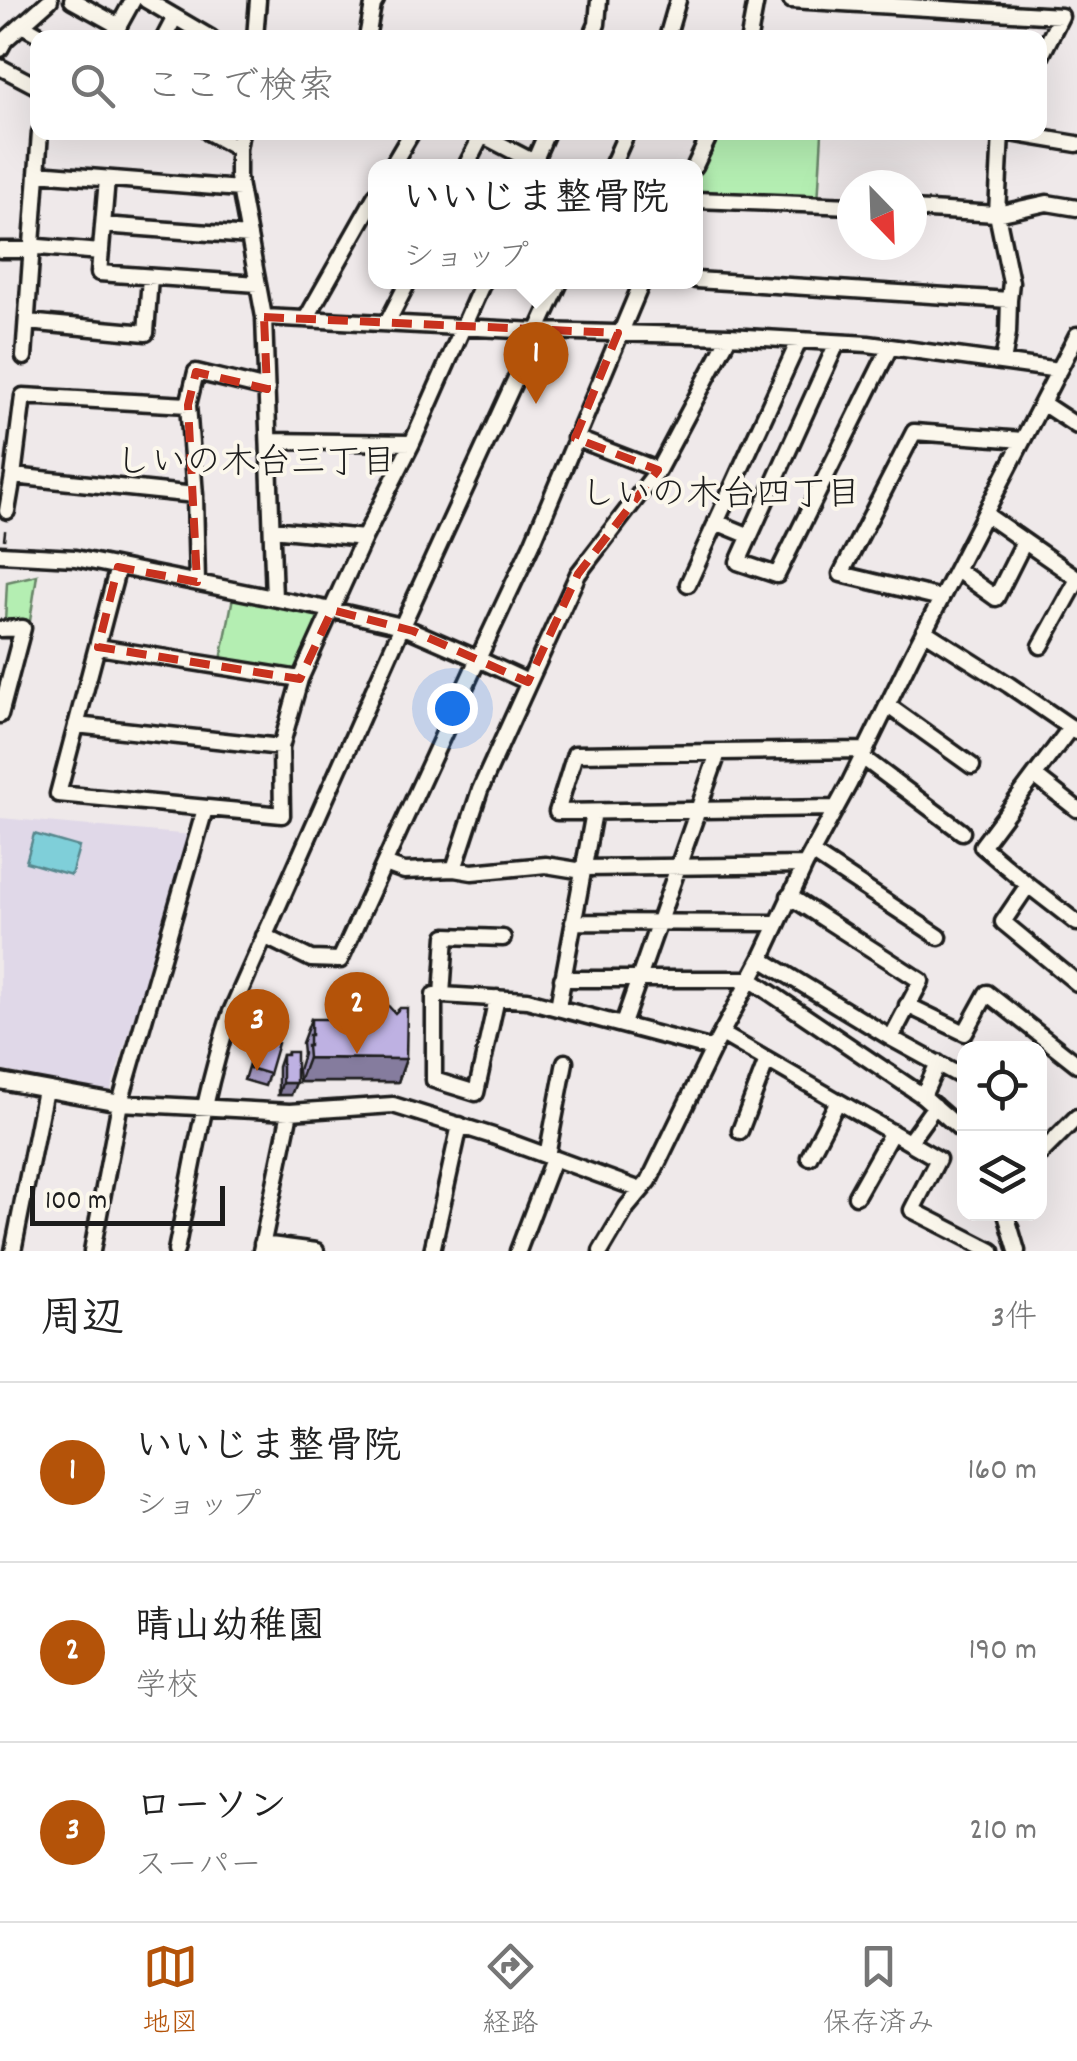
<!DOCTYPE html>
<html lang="ja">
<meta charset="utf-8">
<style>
body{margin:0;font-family:Dekko,"Klee One",sans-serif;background:#f2f2f2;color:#222}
.controls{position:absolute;right:30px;bottom:30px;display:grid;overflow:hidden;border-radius:20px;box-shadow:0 10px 40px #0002}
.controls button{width:90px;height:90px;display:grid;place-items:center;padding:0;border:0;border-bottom:2px solid #e0e0e0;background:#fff;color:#222;font:50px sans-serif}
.compass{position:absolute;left:837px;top:170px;width:90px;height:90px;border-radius:50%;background:#fff;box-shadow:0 10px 40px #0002;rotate:157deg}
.scale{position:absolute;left:30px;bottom:25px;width:195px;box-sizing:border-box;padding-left:10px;border:5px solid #1c1c1c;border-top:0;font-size:28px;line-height:35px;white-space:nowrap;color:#1c1c1c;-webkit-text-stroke:8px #fbf7ec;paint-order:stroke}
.you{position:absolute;left:452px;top:708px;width:35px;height:35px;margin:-25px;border:8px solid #fff;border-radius:50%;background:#1a73e8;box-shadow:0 0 0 15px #1a73e833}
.badge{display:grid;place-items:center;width:65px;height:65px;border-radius:50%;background:#b45309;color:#fff;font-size:32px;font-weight:700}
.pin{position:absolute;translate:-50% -82px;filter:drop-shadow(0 2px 5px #0008)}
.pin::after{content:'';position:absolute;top:52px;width:35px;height:30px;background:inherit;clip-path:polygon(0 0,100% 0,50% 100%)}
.popup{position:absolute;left:368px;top:159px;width:335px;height:130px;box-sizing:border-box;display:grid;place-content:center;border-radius:20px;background:#fff;filter:drop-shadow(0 2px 8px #0005);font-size:32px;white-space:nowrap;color:#767676}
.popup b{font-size:38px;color:#222}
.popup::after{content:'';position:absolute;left:50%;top:100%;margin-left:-20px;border:20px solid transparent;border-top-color:#fff}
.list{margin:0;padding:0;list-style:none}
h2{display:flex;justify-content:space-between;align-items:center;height:130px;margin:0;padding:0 40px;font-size:42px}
h2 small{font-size:32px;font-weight:400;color:#767676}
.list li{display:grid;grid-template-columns:65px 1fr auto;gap:30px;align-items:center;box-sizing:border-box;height:180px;padding:0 40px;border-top:2px solid #e0e0e0}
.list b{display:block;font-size:38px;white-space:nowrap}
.list p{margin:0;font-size:32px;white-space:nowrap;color:#767676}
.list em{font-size:32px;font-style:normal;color:#767676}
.icon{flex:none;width:55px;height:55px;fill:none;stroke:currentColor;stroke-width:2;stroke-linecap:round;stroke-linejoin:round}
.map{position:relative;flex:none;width:1077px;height:1251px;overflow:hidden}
.search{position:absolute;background:#fff;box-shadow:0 10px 40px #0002;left:30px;right:30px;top:30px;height:110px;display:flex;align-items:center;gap:25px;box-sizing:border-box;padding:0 35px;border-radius:20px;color:#767676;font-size:38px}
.sheet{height:670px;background:#fff}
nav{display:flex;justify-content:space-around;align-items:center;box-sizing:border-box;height:140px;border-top:2px solid #e0e0e0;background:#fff;font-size:28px;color:#767676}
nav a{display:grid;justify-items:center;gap:5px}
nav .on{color:#b45309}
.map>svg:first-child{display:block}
.built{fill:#e0d8e8}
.green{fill:#b4eeb2;stroke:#688567;stroke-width:2.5}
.water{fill:#7fcfd9;stroke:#57878d;stroke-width:2.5}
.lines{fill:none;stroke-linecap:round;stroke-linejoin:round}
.minor-casing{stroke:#1c1c1c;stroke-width:21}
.path{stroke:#1c1c1c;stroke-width:2.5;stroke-dasharray:10 8;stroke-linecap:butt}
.minor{stroke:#fbf7ec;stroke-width:14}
.wall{fill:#a398c2;stroke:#1c1c1c;stroke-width:2.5}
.shaded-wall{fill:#857c9e;stroke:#1c1c1c;stroke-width:2.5}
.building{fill:#beb1e2;stroke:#1c1c1c;stroke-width:2.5}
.marked{fill:none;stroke:#c8321e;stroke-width:8;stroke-dasharray:20 12;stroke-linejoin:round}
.labels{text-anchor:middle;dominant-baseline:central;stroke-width:8;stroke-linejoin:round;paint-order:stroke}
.neighbourhood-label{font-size:35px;fill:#1c1c1c;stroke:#fbf7ec}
</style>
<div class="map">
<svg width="1077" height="1251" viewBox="0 0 1077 1251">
<rect width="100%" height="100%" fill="#efe9ea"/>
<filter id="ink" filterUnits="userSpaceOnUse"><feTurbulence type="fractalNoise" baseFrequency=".01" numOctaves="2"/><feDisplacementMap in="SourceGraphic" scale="20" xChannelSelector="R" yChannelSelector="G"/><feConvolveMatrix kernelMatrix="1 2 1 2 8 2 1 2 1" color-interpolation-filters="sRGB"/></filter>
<g filter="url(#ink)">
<path class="built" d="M0,818L192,835L110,1092L0,1070Z"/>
<path class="green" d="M711,133H822L818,204L696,200V166Z
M37,575L30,621L5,622L7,582Z
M233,597L319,613L321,618L300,668L293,671L221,660Z"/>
<path class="water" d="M34,834L79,847L71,875L26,862Z"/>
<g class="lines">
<g class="minor-casing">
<path id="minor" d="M72,0L119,26
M146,0L211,38
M791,0L1061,16L1040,58
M22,25L45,38
M112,38L133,0
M164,38L175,17
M255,38L258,0
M367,38L373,5L376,0
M591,38L597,24L599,0
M667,38L678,0
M749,38L756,0
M0,49L5,40L50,0
M0,67L38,87
M208,132L238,149
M241,132L238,149V177L264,317L274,598
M1005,132L1077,144
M392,166L412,132
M466,166L482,135L534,162L547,132
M612,166L627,132
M695,166L711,132
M37,173L240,189
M107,179L99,273L258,284
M696,200L852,206
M912,209L997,214L1047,203L1077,208
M103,225L249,236
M0,250H24L39,247L101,252
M696,280L1009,300L1011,282L997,214L1001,132
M264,317L538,331L729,336L868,344L1059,370
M306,319L376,195
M27,322L146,333L150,277
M387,323L408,282
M837,343L738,562L777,575L890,347
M24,357L40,132
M1003,362L1008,333L1009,300
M1042,403L1077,426
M188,405L23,396L13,476L195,495
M575,438L658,470
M269,441L412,443
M7,511L13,476
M985,514L1077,578
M716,522L750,536
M272,529L364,538
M0,554L75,558L332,610L402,626L478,659L532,544L642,282
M118,567L58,794L282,815L281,747L300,679L364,538L412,443L483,282
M957,570L996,598L1024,542
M197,582L195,495L188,405L196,372L267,389
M688,584L799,341
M941,598L841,574L914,432L1023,440
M0,629L23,628L0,715
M924,631L1009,685L1076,731
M1041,646L1077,581
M98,647L300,679
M887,705L972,766
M76,725L281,747
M1071,727L982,846L1028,885L1003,922L1077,983
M862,757L962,832
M1035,776L1077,809
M836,808L557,812L575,754L865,750
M812,853L939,937
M385,864L404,871L454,869L472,872L546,865L583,871
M584,868L805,865
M454,869L480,790L578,574L658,470L729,336
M1028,885L1077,923
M789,896L921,981L891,1038
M573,922L776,923
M264,936L311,959L340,960L478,659L528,682
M761,959L891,1038L964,1078
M562,979H750L923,1096L964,1132
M442,995L446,936L503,938
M497,998L476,1093L434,1080V995H442L527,1000L713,1049
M907,1005L965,1033L987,993L1077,1064
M558,1007L594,812
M623,1024L718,753
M722,1034L938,1159L912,1210L992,1251
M0,1081L120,1103L290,1112L393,1105L493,1136L641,1190
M923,1096L938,1063
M740,1131L767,1060
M909,1142L935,1106
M1040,1154L1077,1117
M547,1156L565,1062
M809,1157L838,1101
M856,1196L892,1132
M1006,1214L1017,1251
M262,1244L316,1251
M13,1251L45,1090
M92,1251L120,1103L205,809
M176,1251C192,1171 205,1089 231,1012L402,626L560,282
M261,1251L290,1112
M432,1251L460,1125
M518,1251L553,1159
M601,1251L627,1207L649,1181L713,1049L761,959L805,865L849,784L912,655L1077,335"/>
</g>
<path class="path" d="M4,540L6,523"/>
<use href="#minor" class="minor"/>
</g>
<path class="wall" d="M311,1019L406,1059L398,1082H299L298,1070L303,1054L302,1043Z
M257,1037L269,1074L265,1086L244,1080Z
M287,1052L291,1095H278V1067L282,1055H286Z"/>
<path class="shaded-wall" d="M308,1058L406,1059L398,1082H299Z
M282,1083H296L291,1095H278Z"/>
<path class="building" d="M380,997L395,1013L400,1008H407L406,1059L308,1058L307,1046H309V1035H311V1019H358Z
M257,1037L278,1043L269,1074L249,1068Z
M287,1052H296V1083H282V1055H287Z"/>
</g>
<path class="marked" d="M264,317L618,333L575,438L658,470L578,574L528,682L413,631L332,610L300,679L98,647L118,567L197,582L188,405L196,372L267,389Z"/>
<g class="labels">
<g class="neighbourhood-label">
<text x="256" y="465">しいの木台三丁目</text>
<text x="721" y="497">しいの木台四丁目</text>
</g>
</g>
</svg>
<div class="controls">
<button><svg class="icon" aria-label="locate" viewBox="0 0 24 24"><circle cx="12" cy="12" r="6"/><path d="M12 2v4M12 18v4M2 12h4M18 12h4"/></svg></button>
<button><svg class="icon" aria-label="layers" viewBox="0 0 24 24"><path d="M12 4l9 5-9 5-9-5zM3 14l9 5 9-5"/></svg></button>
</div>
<svg class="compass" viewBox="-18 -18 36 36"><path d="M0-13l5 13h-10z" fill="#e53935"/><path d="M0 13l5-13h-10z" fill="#767676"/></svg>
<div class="scale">100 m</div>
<div class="you"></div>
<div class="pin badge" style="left:536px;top:404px">1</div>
<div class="popup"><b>いいじま整骨院</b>ショップ</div>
<div class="pin badge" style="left:357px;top:1054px">2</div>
<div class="pin badge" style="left:257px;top:1071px">3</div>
<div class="search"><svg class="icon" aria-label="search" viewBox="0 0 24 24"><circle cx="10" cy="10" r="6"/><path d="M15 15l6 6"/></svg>ここで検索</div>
</div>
<section class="sheet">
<h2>周辺<small>3件</small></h2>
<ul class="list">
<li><span class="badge">1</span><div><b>いいじま整骨院</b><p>ショップ</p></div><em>160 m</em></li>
<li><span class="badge">2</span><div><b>晴山幼稚園</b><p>学校</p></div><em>190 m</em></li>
<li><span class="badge">3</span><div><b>ローソン</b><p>スーパー</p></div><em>210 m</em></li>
</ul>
</section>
<nav>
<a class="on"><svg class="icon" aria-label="map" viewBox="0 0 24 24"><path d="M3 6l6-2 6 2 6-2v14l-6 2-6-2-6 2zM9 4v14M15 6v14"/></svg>地図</a>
<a><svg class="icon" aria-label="directions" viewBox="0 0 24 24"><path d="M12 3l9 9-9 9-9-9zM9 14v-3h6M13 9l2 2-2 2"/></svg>経路</a>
<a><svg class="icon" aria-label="saved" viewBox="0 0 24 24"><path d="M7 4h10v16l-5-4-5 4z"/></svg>保存済み</a>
</nav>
